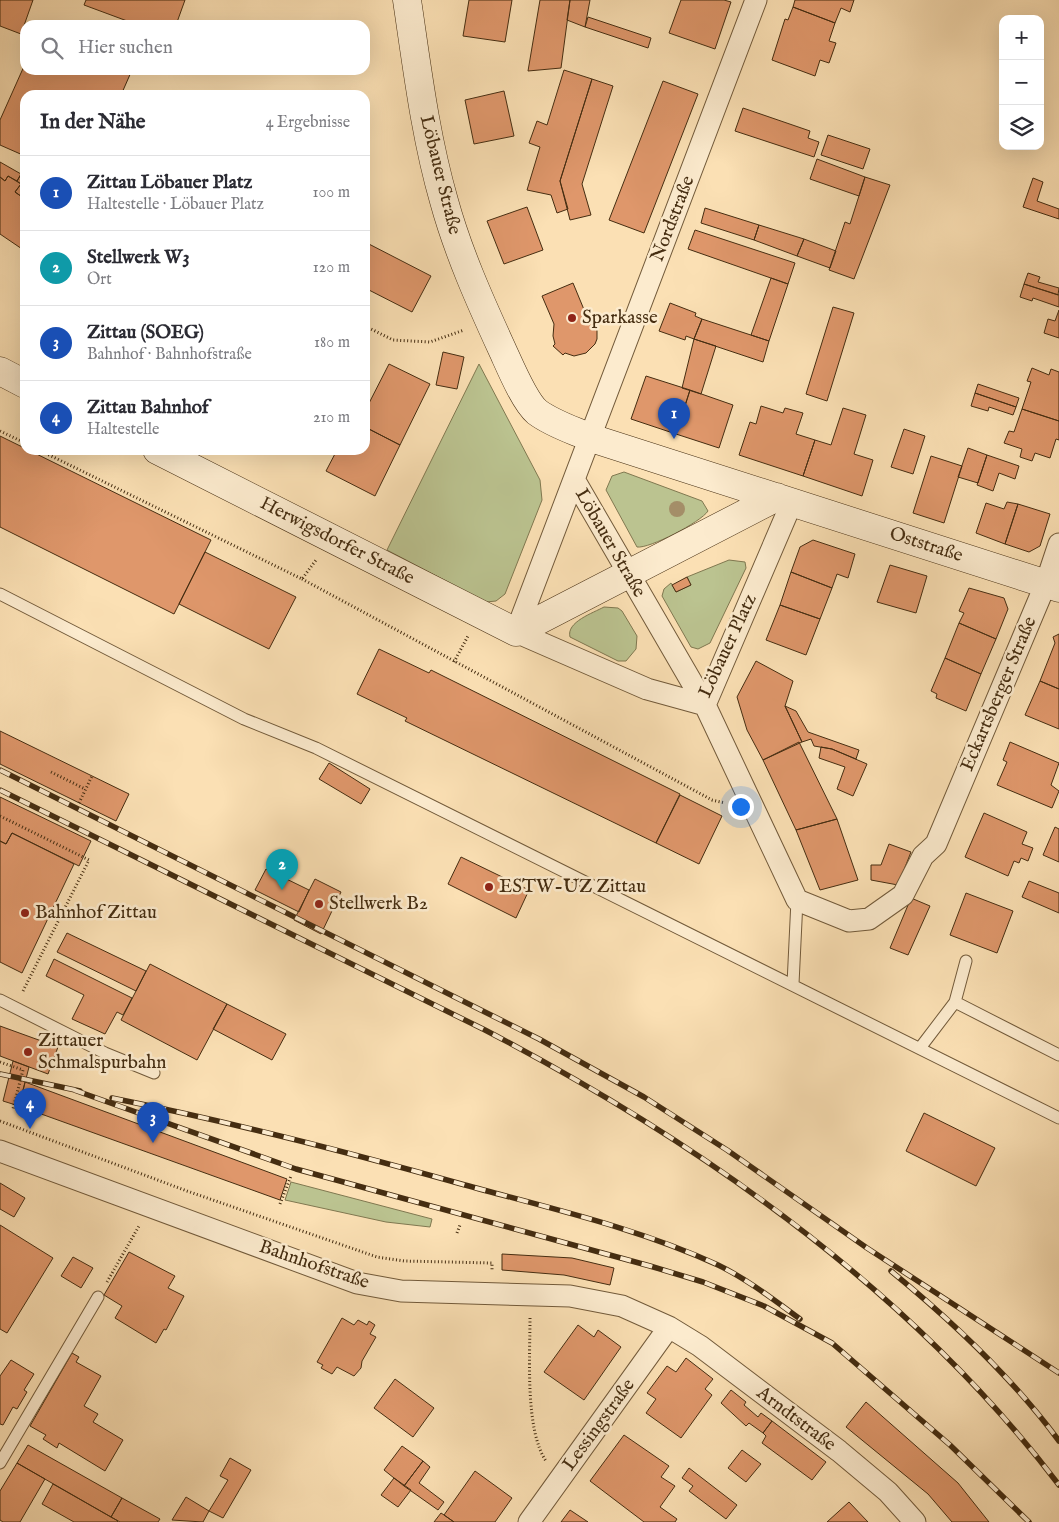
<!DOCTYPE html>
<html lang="de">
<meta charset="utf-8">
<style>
body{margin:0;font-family:"IM FELL English",serif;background:#f7f7f7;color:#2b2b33}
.controls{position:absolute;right:15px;top:15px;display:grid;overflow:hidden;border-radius:10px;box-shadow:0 5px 20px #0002}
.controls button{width:45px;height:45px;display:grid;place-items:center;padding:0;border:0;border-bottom:1px solid #e1e1e2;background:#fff;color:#2b2b33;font:25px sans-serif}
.you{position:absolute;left:740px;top:806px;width:18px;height:18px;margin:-12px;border:4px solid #fff;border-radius:50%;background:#1a73e8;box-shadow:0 0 0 8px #1a73e833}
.badge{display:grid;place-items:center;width:32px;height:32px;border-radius:50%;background:#d93025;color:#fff;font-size:16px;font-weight:700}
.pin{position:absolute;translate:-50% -41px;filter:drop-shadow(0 1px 2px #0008)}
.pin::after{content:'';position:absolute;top:26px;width:18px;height:15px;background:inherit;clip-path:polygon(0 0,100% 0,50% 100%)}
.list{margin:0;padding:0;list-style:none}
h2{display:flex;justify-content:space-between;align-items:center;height:65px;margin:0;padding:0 20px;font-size:21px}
h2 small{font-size:16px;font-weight:400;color:#7c7c81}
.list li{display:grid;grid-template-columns:32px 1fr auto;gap:15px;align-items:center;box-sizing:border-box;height:75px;padding:0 20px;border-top:1px solid #e1e1e2}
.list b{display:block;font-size:19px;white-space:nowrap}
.list p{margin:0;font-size:16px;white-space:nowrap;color:#7c7c81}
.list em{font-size:16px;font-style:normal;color:#7c7c81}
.icon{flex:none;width:28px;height:28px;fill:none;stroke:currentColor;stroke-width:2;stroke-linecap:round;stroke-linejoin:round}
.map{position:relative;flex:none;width:1059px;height:1522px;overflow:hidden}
.search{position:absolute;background:#fff;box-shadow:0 5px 20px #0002;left:20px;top:20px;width:350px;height:55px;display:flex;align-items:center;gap:12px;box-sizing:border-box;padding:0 18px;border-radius:15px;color:#7c7c81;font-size:19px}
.panel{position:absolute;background:#fff;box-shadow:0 5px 20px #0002;left:20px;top:90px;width:350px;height:365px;border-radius:15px}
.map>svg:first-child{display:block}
.green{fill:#bbc390;stroke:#807850}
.building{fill:#df976b;stroke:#452d11}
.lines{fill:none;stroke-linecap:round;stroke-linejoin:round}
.lane-casing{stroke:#725a3a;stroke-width:13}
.street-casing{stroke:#725a3a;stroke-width:23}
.secondary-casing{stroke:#452d11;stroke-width:29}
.path{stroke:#452d11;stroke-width:3;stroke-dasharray:1 2.5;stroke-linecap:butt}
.lane{stroke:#fcebce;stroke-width:11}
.street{stroke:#fcebce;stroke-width:21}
.secondary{stroke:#fcebce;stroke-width:28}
.rail-casing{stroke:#452d11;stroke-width:5.5}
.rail{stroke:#fcebce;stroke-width:4;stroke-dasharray:11;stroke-linecap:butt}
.tree{fill:#a48e68}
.poi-dot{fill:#8f2418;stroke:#fcebce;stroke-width:2}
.labels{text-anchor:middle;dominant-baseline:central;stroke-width:5;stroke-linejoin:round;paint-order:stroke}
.street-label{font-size:19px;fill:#452d11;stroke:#fcebce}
.poi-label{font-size:19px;fill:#452d11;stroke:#fcebce;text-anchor:start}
</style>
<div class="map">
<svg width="1059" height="1522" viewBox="0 0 1059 1522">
<rect width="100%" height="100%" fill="#fbe0b4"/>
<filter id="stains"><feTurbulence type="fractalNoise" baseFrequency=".004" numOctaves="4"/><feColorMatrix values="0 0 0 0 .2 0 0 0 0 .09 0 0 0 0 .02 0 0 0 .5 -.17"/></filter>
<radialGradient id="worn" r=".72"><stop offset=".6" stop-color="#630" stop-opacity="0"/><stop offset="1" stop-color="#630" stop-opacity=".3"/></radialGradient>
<path class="green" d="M479,364L540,480L542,500L505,594L496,601L486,602L387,550Z
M624,472L702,501L708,511C701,522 649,549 637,547L606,490L612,476Z
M729,560L745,562L746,568L710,643L698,649L691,647L662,596L664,589L671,583L676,592L691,585L687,577Z
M604,607L618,608L622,611L637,636L636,649L626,661H618L570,637C566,622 593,613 604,607Z
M291,1182L432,1219L430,1227L386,1222L285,1200Z"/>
<path class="building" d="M0,0H33L21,34L0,26Z
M86,0H185L176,25H138L84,5Z
M469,0H512L505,42L463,36Z
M540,0H570L561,68L528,71Z
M570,0H590L585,27L567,20Z
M681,0H724L731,2L715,49L669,33Z
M795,0H854L850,12L841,8L835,23L793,7Z
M793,7L835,23L829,41L836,43L829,63L820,60L815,76L772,60L785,19L788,20Z
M588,17L651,38L648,48L585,27Z
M25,64V70H132L121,95H25V156L0,145V120Z
M564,70L592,79L560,181L568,209L557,213L551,195L527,190L540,147L529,143L537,121L547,125Z
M592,79L613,86L582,184L591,215L570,220L560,181Z
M663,81L698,94L644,233L609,220Z
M504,91L514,136L474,144L465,100Z
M743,108L810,131L808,138L819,142L814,157L735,131Z
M828,135L870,149L863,169L821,155Z
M817,159L865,177L859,196L810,179Z
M0,162L21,174L17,181L8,176L5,181L0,177Z
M25,168V199L15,192L21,184L17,181Z
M8,176L21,184L15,192L25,199V251L0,234V177L5,181Z
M865,177L890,185L854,279L829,270L845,222L850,224Z
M1033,178L1043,182L1037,201L1059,209V219L1023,207Z
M527,207L543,250L504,264L487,221Z
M705,208L759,225L754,240L701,223Z
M759,225L804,239L797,256L754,240Z
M695,230L795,263L788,284L688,249Z
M804,239L836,251L830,268L797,256Z
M365,242L431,276L412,312L365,288Z
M1028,273L1040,277L1038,282L1059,288L1058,295L1024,284Z
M771,278L788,284L769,341L751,335Z
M573,283L585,312L590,315L597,326V339L595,344L586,353L574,356L565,353L563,355L553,346L555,344L553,336L554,324L542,296Z
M1024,284L1059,295V307L1033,298L1032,301L1020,297Z
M670,303L696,313L695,316L702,319L694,339L686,336L685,340L659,331Z
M833,307L854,313L827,401L806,394Z
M1059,310V338L1044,333L1048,319L1055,321Z
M702,319L769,341L763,362L694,339Z
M694,339L716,346L701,394L682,388Z
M443,352L464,357L457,389L436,385Z
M389,364L430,384L400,445L365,427V411Z
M1032,368L1049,375L1051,369L1059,372V421L1022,409L1031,382L1027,381Z
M646,376L690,390L676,434L631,419Z
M978,384L1019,398L1016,407L975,393Z
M690,390L733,405L719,448L676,434Z
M975,393L1016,407L1013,415L989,407L988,411L971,406Z
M761,406L783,413L785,408L803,413L796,434L815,440L803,476L739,455L750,422L756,424Z
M843,408L866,415L854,454L873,460L862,496L803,476L815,440L831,445Z
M1022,409L1059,421V440L1056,439L1050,458L1035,453L1032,461L1020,457L1022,449L1004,443L1009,431L1014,432Z
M365,427L400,445L375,496L326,471L337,450H365Z
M904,429L925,436L913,474L891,467Z
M0,436L211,540L174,614L0,527Z
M968,448L987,455L978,483L958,477Z
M987,455L1019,466L1015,479L999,473L993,491L977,485Z
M931,456L962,466L944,523L913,513Z
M1007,502L1018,504L1005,544L976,533L986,503L1004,509Z
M1018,504L1050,514L1040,546L1029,552L1005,544Z
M813,540L855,554L848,578L837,574L832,588L791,572L800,547Z
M205,552L296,597L269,649L179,604Z
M890,565L927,576L916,613L877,602Z
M791,572L832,588L820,619L780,605Z
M687,577L691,585L676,592L672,585Z
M969,588L1004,598L1008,609L996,639L959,623L964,613L959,611Z
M780,605L820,619L806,655L766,640Z
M959,623L996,639L981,674L945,658Z
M1059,634V689L1040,681L1055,643L1053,637Z
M379,649L429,673L431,670L680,794L656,843L405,721L407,718L357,694Z
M945,658L981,674L966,711L936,698L937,694L931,691Z
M756,661L793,681L785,706L802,742L763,760L747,730L737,697Z
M1040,681L1059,689V729L1025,715Z
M785,706L796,711L808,732L859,750L856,759L832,749L814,746L811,739L802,742Z
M0,731L129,794L116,821L0,764Z
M799,742L837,819L796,830L763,760Z
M1010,742L1059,763L1051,785L1059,791L1052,808L997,785L1007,762L1003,760Z
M821,747L832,749L867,764L853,796L837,789L845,767L819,758Z
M329,763L370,789L361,804L319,779Z
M680,795L722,816L699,864L656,843Z
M0,797L91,841L79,866L12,833L6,844L0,841Z
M984,813L1027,832L1022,844L1033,848L1028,861L1021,858L1019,863L1014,861L1008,876L965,857Z
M837,819L858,880L820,890L796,830Z
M1055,827L1059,829V862L1043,855Z
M12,833L74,864L22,973L0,962V841L6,844Z
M889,844L911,852L898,885L871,880V865H881Z
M461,857L529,890L516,918L448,884Z
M266,869L309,890L299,912L255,890Z
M315,879L341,892L321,934L294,920Z
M1029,881L1059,893V913L1022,897Z
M966,893L1013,911L997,953L950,935Z
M911,898L930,906L908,955L890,948Z
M67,933L146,971L136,991L57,952Z
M54,959L132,998L123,1015L117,1012L105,1034L72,1019L84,995L46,976Z
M150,964L227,1004L197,1060L121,1020Z
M227,1004L286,1034L272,1060L213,1029Z
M0,1026L58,1047L48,1074L0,1056Z
M13,1061L29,1067L19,1106L3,1101Z
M25,1082L287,1179L280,1200L19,1106Z
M924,1113L995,1148L976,1186L906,1151Z
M0,1183L25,1198L14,1217L0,1209Z
M0,1225L53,1258L7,1333L0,1329Z
M129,1252L175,1276L168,1288L184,1296L166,1330L164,1329L156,1343L115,1318L122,1306L104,1295Z
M502,1254L572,1258L614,1268L610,1285L564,1275L502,1270Z
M73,1257L93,1268L81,1288L61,1276Z
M342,1318L354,1325L358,1320L367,1325L369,1321L375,1325L370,1334L376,1337L362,1361L361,1368L354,1376L337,1367L332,1374L321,1368L323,1365L317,1362Z
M578,1325L594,1337L598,1330L621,1347L584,1400L544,1372Z
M72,1353L79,1357L76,1362L101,1376L84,1406L98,1414L93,1422L123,1440L105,1471L59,1443L57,1448L43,1439L46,1435L30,1426Z
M686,1358L713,1379L705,1389L712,1395L681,1438L646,1413L656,1399L647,1393L667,1366L676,1372Z
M11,1360L34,1374L24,1390L27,1392L17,1409L13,1407L3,1425L0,1424V1376Z
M395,1379L434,1408L413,1437L374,1408Z
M731,1390L746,1402L744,1405L758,1417L761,1413L772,1421L763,1433L749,1423L746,1426L721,1403Z
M866,1402L958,1483L989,1522H952L928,1494L846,1427Z
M772,1421L826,1462L812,1480L762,1443L766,1436L763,1433Z
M624,1435L669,1466L661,1477L675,1486L660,1507L677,1519L675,1522H644L590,1481Z
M28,1445L122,1498L111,1517L17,1463Z
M402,1446L423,1461L404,1486L384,1470Z
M742,1450L761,1464L746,1482L728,1468Z
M230,1458L251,1470L223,1518L209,1511L228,1480L220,1476Z
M423,1461L430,1467L419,1483L444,1502L438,1510L404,1486Z
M17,1463L45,1479L20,1522H3L0,1520V1491Z
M689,1468L737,1505L726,1519L689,1491L693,1486L682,1478Z
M475,1471L512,1498L495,1522H454L444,1515Z
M394,1478L411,1490L398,1507L381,1495Z
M53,1484L118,1521L117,1522H74L42,1504Z
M186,1497L209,1511L203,1522L172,1520Z
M122,1498L160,1519L158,1522H120L111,1517Z
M849,1502L868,1522H827Z
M570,1510L588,1522H561Z
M441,1513L444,1515L454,1522H434Z"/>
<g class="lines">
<g class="lane-casing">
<path id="lane" d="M0,594L244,719L316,748L1059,1118
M793,984L797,900
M0,1000L105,1053L154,1073
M955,1002L1059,1055
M920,1048L955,1002L966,961
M0,1463L98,1297"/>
</g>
<g class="street-casing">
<path id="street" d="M756,0L516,632L647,689L705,705L792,502
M575,481L705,705L797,900L849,921L869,919L903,895L923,856L936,844L1046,583L1059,544
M0,1151L357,1283L401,1291L570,1296L622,1306L669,1327L700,1346L839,1451L888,1492L915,1522
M529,1522L669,1327"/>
</g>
<g class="secondary-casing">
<path id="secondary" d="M407,0C417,67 425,135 444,201C458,252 480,301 502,349C509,364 524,401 537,412C553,424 573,430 591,438L1059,588
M0,371L25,384
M157,450L516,632L777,497"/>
</g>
<path class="path" d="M365,326L393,340L430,342L464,330
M0,431L25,443
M39,450L302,579L316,560
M302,579L712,800L725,803
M454,662L468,636
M51,772L85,789
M79,803L92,776
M0,816L89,860L23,991
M0,1062L23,1070L13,1109
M0,1121L187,1191L377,1257L404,1261L492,1263V1271
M280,1204L291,1176
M457,1233L460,1225
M107,1282L139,1226
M530,1318C530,1356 525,1430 546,1461"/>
<use href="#lane" class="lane"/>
<use href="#street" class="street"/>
<use href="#secondary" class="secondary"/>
<g class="rail-casing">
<path id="rail" d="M0,770L539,1039L644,1097L727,1150L867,1248L1059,1373
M0,790L485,1030C701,1143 910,1289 1059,1485
M0,1074L80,1091
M74,1090L296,1169L650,1266L703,1282L764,1306L832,1343L950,1445L1029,1522
M112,1098C231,1122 348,1152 465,1185C549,1208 638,1228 718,1265C747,1279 774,1300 800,1319
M891,1271C952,1321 1012,1377 1059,1441"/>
</g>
<use href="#rail" class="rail"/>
</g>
<circle class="tree" cx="677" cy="509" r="8"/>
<g class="poi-dot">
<circle cx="572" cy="318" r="5"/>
<circle cx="489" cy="887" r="5"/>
<circle cx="319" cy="904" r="5"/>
<circle cx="25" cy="913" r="5"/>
<circle cx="28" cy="1052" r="5"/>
</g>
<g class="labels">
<g class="street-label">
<text transform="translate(440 175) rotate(76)">Löbauer Straße</text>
<text transform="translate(673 219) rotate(-69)">Nordstraße</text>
<text transform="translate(337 541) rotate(27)">Herwigsdorfer Straße</text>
<text transform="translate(610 543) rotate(60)">Löbauer Straße</text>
<text transform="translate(926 545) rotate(18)">Oststraße</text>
<text transform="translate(728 646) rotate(-65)">Löbauer Platz</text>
<text transform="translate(999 694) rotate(-67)">Eckartsberger Straße</text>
<text transform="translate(314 1265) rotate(19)">Bahnhofstraße</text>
<text transform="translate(796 1419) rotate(37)">Arndtstraße</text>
<text transform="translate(599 1425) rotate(-54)">Lessingstraße</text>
</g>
<g class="poi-label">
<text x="582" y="318">Sparkasse</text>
<text x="499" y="887">ESTW-UZ Zittau</text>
<text x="329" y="904">Stellwerk B2</text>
<text x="35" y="913">Bahnhof Zittau</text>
<text x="38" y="1041">Zittauer<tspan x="38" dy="22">Schmalspurbahn</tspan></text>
</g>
</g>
<rect width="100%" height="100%" filter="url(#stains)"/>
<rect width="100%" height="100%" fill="url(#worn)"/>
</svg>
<div class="controls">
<button>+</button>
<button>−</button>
<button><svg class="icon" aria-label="layers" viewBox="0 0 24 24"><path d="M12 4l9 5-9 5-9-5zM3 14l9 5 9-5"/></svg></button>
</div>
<div class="you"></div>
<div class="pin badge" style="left:674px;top:439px;background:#1a4fb4">1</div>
<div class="pin badge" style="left:282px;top:890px;background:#0f9aa8">2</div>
<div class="pin badge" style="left:153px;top:1143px;background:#1a4fb4">3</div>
<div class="pin badge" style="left:30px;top:1129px;background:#1a4fb4">4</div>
<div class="search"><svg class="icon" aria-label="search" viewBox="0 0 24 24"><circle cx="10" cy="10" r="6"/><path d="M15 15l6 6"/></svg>Hier suchen</div>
<section class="panel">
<h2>In der Nähe<small>4 Ergebnisse</small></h2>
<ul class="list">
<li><span class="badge" style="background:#1a4fb4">1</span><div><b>Zittau Löbauer Platz</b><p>Haltestelle · Löbauer Platz</p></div><em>100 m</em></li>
<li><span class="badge" style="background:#0f9aa8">2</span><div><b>Stellwerk W3</b><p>Ort</p></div><em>120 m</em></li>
<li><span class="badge" style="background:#1a4fb4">3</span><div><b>Zittau (SOEG)</b><p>Bahnhof · Bahnhofstraße</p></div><em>180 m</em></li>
<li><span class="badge" style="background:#1a4fb4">4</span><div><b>Zittau Bahnhof</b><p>Haltestelle</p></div><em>210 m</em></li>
</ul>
</section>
</div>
